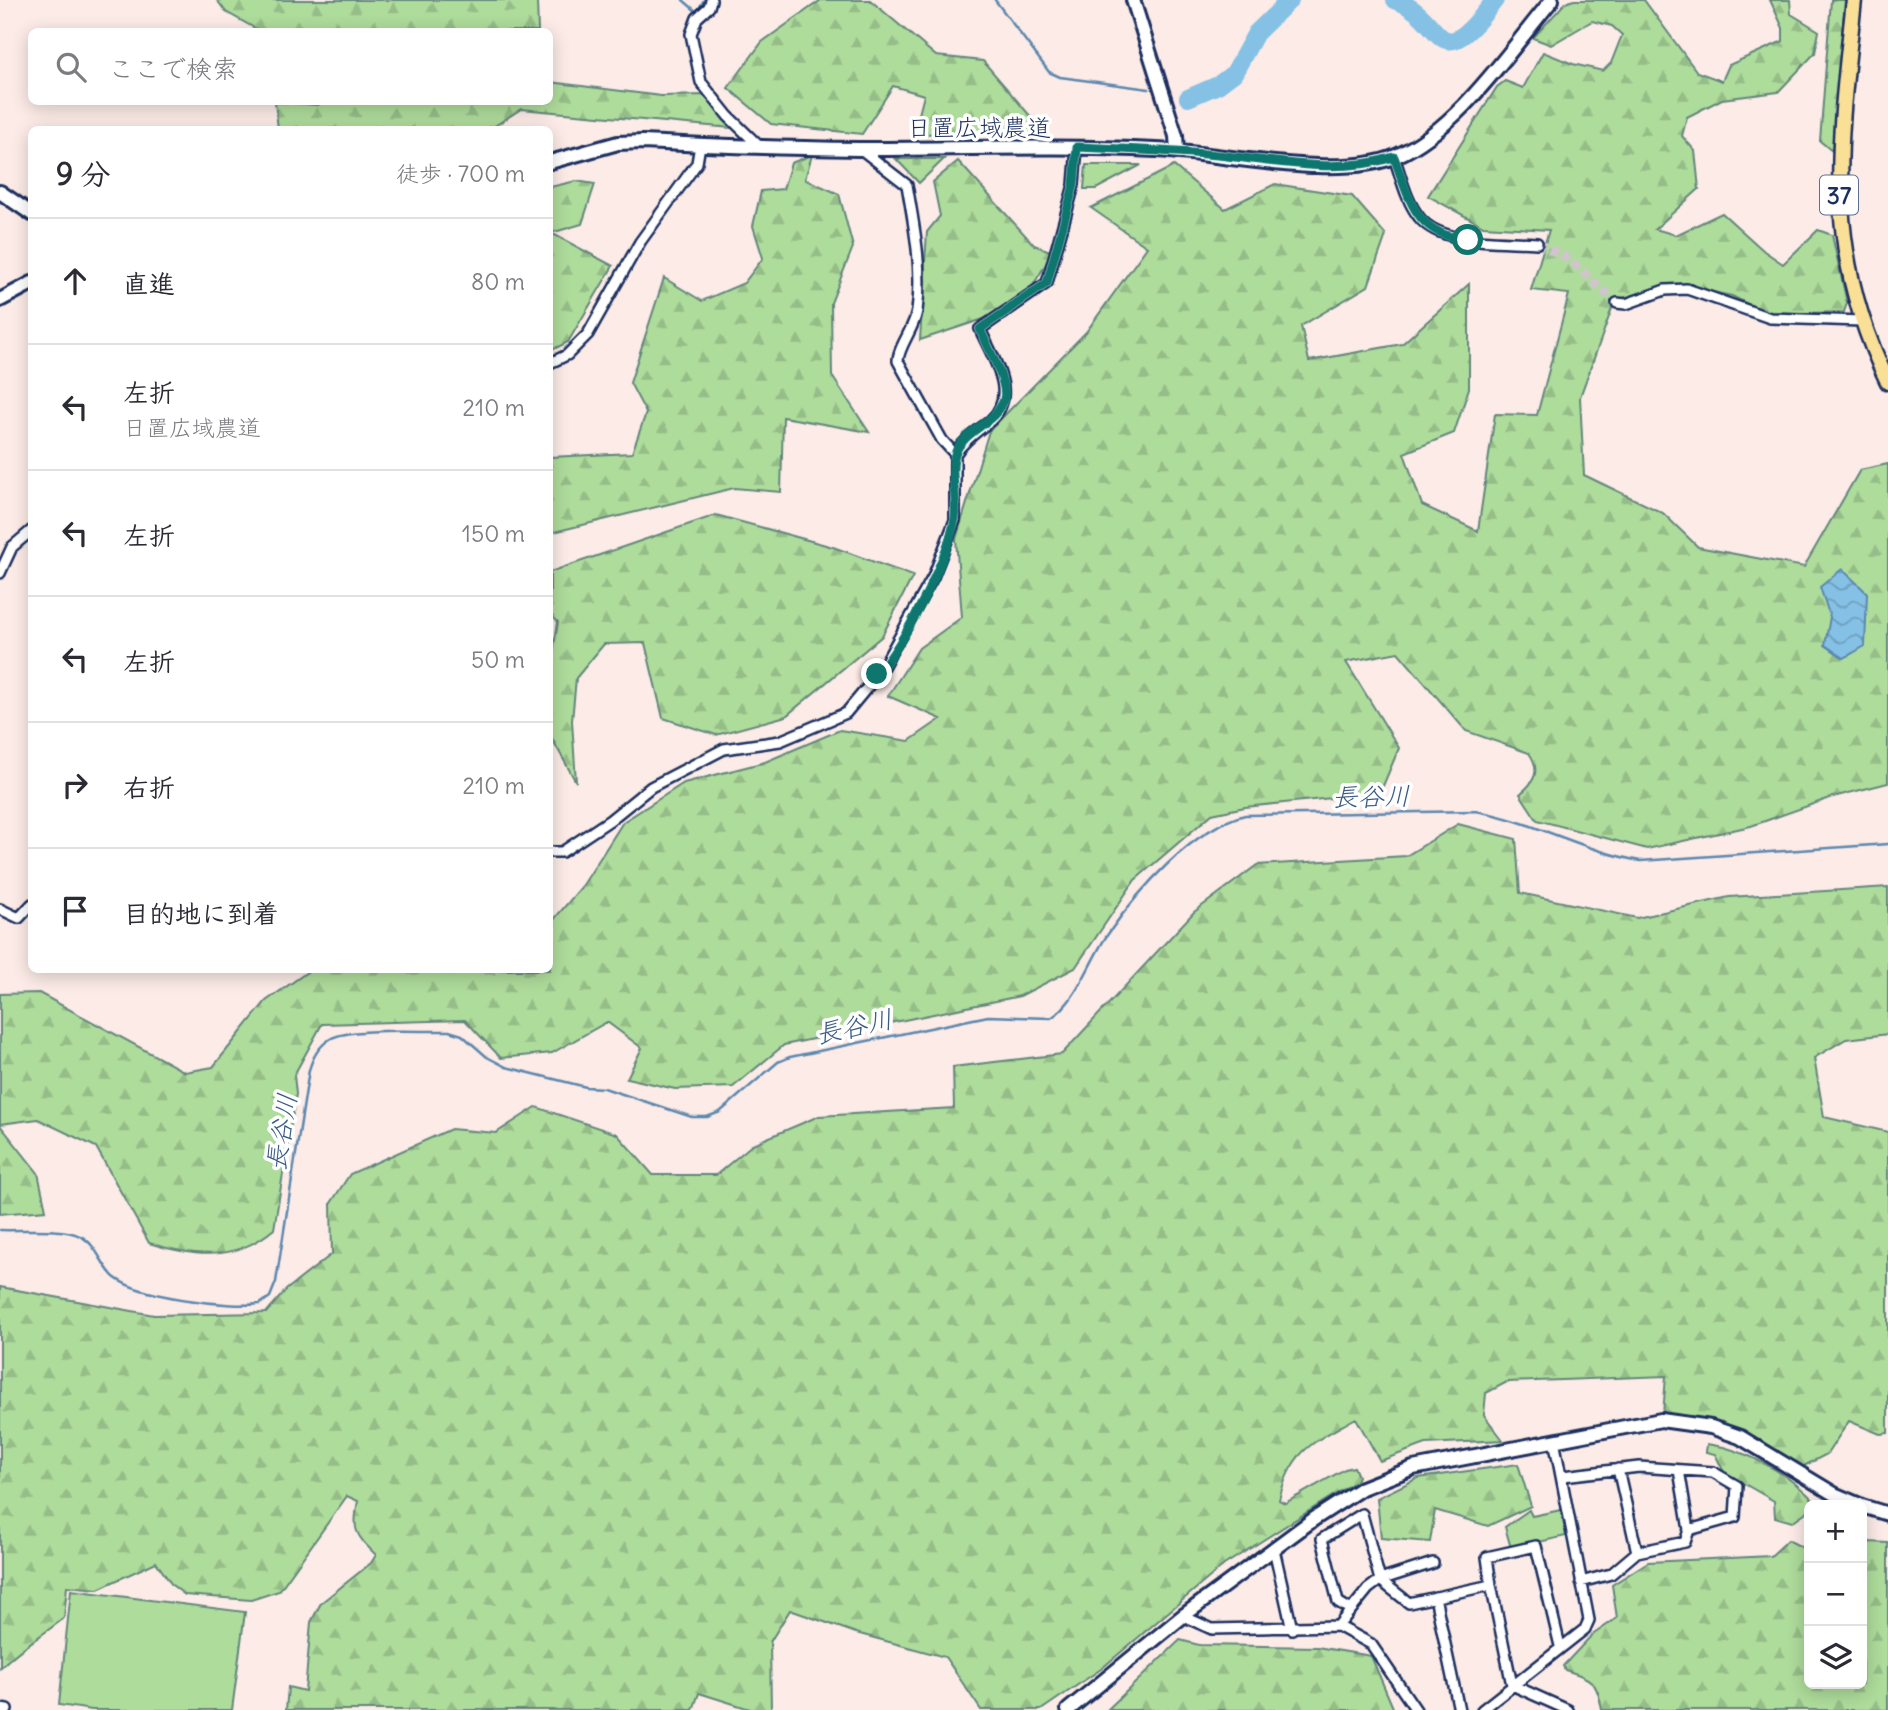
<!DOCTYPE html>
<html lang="ja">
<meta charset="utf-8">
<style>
body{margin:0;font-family:Delius,"Klee One",sans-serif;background:#f2f2f3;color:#2b2b33}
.controls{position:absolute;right:21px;bottom:21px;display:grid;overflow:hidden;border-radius:10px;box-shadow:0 4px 18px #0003}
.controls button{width:63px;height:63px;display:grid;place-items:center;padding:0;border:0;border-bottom:2px solid #e1e1e2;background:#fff;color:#2b2b33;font:35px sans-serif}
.stop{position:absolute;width:21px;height:21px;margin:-16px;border:5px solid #0f766e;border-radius:50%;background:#fff}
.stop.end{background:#0f766e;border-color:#fff;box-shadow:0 2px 7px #0008}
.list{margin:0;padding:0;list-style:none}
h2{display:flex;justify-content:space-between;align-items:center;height:91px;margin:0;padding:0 28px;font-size:30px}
h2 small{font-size:23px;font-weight:400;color:#7c7c81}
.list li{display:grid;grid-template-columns:46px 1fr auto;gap:21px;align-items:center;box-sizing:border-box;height:126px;padding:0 28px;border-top:2px solid #e1e1e2}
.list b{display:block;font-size:26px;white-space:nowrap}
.list p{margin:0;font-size:23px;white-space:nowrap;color:#7c7c81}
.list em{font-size:23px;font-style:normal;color:#7c7c81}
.icon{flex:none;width:38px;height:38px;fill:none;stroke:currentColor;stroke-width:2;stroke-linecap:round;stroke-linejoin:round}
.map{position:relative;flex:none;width:1888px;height:1710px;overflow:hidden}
.search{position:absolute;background:#fff;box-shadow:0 4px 18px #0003;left:28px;top:28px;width:525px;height:77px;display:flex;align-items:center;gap:18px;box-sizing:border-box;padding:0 24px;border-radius:10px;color:#7c7c81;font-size:26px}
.panel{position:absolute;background:#fff;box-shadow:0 4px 18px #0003;left:28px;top:126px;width:525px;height:847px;border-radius:10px}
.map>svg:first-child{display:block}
.green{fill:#aedc9b;stroke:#64867c;stroke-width:2}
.forest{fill:url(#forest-firs);stroke:#64867c;stroke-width:2}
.cemetery{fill:url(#cemetery-stones);stroke:#64867c;stroke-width:2}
.water{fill:url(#water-waves);stroke:#5b87af;stroke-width:2}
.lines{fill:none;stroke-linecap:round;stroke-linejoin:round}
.stream{stroke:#5b87af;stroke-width:2.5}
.river{stroke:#85c1e5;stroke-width:18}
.street-tunnel{stroke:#cfc5cb;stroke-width:9;stroke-dasharray:9 4.5;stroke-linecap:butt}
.street-casing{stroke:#1b2f5e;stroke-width:14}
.secondary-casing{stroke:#1b2f5e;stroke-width:18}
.primary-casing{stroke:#1b2f5e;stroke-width:19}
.street{stroke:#fff;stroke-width:9}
.secondary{stroke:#fff;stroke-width:12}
.primary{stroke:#fadf96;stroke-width:14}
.route{stroke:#0f766e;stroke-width:9}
.labels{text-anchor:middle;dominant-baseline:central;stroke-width:7;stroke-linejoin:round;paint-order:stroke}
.shield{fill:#fff;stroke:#5f6d8e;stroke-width:2}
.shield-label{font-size:23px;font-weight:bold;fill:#1b2f5e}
.street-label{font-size:24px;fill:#1b2f5e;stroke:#fff}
.water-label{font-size:26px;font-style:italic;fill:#3b5b86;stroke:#fff}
</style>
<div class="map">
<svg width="1888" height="1710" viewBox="0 0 1888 1710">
<defs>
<pattern id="forest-firs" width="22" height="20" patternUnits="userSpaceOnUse" patternTransform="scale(1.75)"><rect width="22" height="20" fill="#aedc9b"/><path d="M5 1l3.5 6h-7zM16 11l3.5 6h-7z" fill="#95bd88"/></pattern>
<pattern id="cemetery-stones" width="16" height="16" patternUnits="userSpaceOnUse" patternTransform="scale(1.75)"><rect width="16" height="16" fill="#aedc9b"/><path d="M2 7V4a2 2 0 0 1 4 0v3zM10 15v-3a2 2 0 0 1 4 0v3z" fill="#95bd88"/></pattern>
<pattern id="water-waves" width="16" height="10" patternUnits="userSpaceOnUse" patternTransform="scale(1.75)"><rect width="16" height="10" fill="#85c1e5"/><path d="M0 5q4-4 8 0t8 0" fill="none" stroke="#6c9dbd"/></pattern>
</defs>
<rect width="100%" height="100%" fill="#fcebe6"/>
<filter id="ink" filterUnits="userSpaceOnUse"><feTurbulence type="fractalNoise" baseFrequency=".0143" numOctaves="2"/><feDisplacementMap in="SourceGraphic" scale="14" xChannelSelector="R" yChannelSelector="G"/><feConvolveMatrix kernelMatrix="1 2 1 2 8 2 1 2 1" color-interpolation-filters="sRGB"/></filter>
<g filter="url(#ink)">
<path class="green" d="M1086,165H1141L1096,189H1084Z
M1529,1510L1532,1516L1561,1510L1566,1536L1511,1548L1505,1527Z
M71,1590L245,1612L232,1710H92L59,1705Z"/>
<path class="forest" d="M217,0H537L538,31H260L226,12Z
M821,0H870L936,56L983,61L1044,132L914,134L924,95L893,86L862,134L771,124L728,88L762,42Z
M1574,0H1644L1697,72L1722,81L1729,65L1783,41V28L1770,0H1790L1791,14L1819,31L1815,53L1778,92L1722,99L1687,117L1682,136L1695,151L1699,189L1655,229L1676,235L1722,213L1764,251L1783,264L1818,230L1832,235L1847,303L1844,312L1767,314L1732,296L1673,284L1615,300L1580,397L1584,475L1663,513L1698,547L1804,567L1860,470L1888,464V783L1833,797L1751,826L1647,849L1537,820L1520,794C1535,782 1541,770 1529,753L1466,731L1398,652L1346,662L1399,748L1380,793L1245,807L1212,814L1135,880L1075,968L1020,996L784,1045L733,1087L675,1089L627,1078L642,1048L607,1022L552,1053L501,1058L465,1020L322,1024L294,1075L296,1094L274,1229C235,1262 194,1257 149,1243L96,1147L38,1119L0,1124V994L39,993L185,1072L213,1067L266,1001L310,970H550V924L583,885L623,822L684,783L765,762L840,730L909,741L941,719L888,696L919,648L962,617L956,539L989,431L1086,332L1147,247L1091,208L1174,166L1225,209L1275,184L1352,196L1386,235L1368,286L1301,326L1309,361L1402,344L1469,284V388L1454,433L1404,453L1422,505L1478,531L1495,414L1537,415L1569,294L1531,290L1549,230L1483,226L1428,196L1497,87L1505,81L1523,88L1543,52L1573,64L1603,71L1611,63L1622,35L1612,26L1592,21L1551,45L1533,38L1565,3Z
M1831,0H1845L1832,151L1820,141Z
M550,82L661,96L707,95L732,128L521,109L490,129H278L275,102L318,105L322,102H550Z
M812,155L805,179L839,194L853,247L831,303L832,376L869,432L783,417L781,492L734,488L550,533V457L632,453L646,413L630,383L664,278L702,301L744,283L763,258L753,226L761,191L783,189L791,163Z
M958,161L1034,245L1053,252L1020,307L920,340L927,232L940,216L933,182Z
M576,181L595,184L582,224L551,233L613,266L568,342L550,351V187Z
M716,515L833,547L913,576L882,636L786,716L716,735L663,718L645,643L604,644L576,678L572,721L576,782L550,735V670L558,622L550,614V572Z
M1458,824L1516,839L1520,893L1637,918L1729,897L1888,887V1034L1846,1039L1814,1058L1824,1117L1888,1132V1433L1880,1434L1849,1421L1827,1454L1802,1467C1754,1436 1720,1418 1663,1414L1666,1376L1507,1382L1486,1393L1484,1415L1503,1440L1426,1444L1380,1461L1356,1418C1314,1442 1291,1449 1279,1500L1285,1503L1345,1469L1354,1467L1358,1476L1356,1481L1224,1565L1101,1669L1041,1710H981L945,1657L856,1633L790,1610L770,1642L771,1710H753L699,1693L693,1710H286L288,1687L305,1691L311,1622L321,1603L371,1563L376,1555C355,1534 352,1530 358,1501L347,1496L279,1591L251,1600L185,1595L172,1585L156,1562L98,1589L67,1586L64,1618C42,1636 19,1648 0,1668V1287L154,1315L266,1313L286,1290L332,1254L331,1203L350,1174L451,1129L496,1133L536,1107L617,1134L653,1175H716L753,1144L819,1116L954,1108L953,1067L1062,1054L1194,912L1257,865L1406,856Z
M0,1125L38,1173L46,1210L0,1214Z
M1707,1444C1746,1449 1790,1474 1817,1504L1809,1505V1510L1792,1522L1775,1517L1774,1501L1724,1472L1715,1454L1706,1452Z
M1518,1464L1531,1506L1488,1526L1435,1510L1430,1542L1381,1538L1377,1498L1418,1478Z
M1788,1540L1809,1551V1684H1862V1550L1868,1542L1888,1543V1710H1602C1597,1681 1593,1679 1565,1670L1563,1666L1591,1636L1617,1618L1612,1585L1648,1562L1771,1556Z
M1180,1640L1199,1645L1317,1647L1371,1656L1394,1710H1107Z"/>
<path class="cemetery" d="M896,159H944L919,183Z"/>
<path class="water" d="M1842,569L1867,593L1865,646L1844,658L1825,645L1830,617L1820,587Z"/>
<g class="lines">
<path class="stream" d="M683,0L697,12L704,0
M995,0L1049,72L1060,77L1149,89
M0,1230C19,1231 64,1227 80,1236C97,1244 101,1265 114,1277C138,1297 229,1308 260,1304L270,1297L276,1282L309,1070C313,1057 318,1047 330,1039C349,1027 424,1032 449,1031L462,1035L487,1057L506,1067L586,1087L604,1088L692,1117H707L720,1112L778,1062L790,1057L988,1016L1051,1018C1078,1001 1090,959 1108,934C1138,891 1193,828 1245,815L1476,811C1533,821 1584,851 1640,861L1888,844"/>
<path class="river" d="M1395,0C1448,19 1433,81 1495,0
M1188,98L1218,85L1234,73L1256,33L1290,0"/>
<path class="street-tunnel" d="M1537,243L1570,260L1617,303"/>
<g class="street-casing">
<path id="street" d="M711,0L709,7L697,18L691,34L701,82L728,116L760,147
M1394,157C1401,176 1406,201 1419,217C1440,246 1504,240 1537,243
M1617,303L1626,304L1665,290L1687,289L1770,318L1862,321
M550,363L567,355L588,334L640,242L697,163L700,145
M955,454C965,439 978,431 991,420C1019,394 992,357 980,329L1047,283L1074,185L1077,147
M0,573L12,547L32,530
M550,852H562L610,820L651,787L724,749L780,741L846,713L880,672L933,577L955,520V454L942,440L898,361C898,347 914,329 917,311C923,269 914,226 907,185L862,150
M0,909L19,918L32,904
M1618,1469L1637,1552
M1679,1470L1689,1530
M1563,1476L1639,1467L1713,1472L1737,1486L1735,1517L1689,1530L1685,1542L1637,1552L1611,1574L1581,1582
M1274,1549L1292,1629
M1491,1585L1512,1685L1568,1710
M1435,1597L1459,1710
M1351,1610L1338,1602L1322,1539L1362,1514L1380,1580L1433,1563
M1183,1616L1212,1629L1338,1626L1371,1644L1416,1710
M1338,1626L1368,1589L1380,1580L1409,1603L1491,1585L1487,1557L1536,1546L1560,1646
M0,1709L7,1710
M1482,1710L1585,1629L1589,1620L1554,1440"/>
</g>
<g class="secondary-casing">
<path id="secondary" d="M1133,0L1176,136L1177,151
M550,162L618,143L643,142C715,146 787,148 860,149C958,149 1057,145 1156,150C1222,153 1338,181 1396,156C1459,128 1508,52 1552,0
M0,192L32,214
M0,300L32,283
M1862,1506L1888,1514
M1068,1710L1183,1616L1314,1519L1362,1488L1413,1468L1661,1420L1711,1427L1740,1437L1834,1494L1860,1505"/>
</g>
<g class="primary-casing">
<path id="primary" d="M1854,0C1839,142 1822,248 1888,382"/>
</g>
<use href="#street" class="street"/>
<use href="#secondary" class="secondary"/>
<use href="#primary" class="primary"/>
</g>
</g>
<g class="lines" filter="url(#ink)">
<path class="route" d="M877,674C903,646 949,556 955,518C958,498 949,473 955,454C963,430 996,424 1004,399C1009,384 986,344 980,329L1047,283L1074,185L1077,147C1124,149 1171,151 1218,155C1277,161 1336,175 1394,157C1410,200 1415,235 1468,240"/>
</g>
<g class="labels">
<rect class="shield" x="1820" y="175.5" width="38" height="39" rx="5"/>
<g class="shield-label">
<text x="1839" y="195">37</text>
</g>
<g class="street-label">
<text x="979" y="127">日置広域農道</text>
</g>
<g class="water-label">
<text transform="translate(1371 796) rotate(-1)">長谷川</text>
<text transform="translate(854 1026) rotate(-12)">長谷川</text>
<text transform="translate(281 1132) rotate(-81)">長谷川</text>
</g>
</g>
</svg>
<div class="controls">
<button>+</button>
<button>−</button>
<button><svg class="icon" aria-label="layers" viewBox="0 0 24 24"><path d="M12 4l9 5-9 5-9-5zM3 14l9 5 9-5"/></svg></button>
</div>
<div class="stop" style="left:1468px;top:240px"></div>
<div class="stop end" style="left:877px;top:674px"></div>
<div class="search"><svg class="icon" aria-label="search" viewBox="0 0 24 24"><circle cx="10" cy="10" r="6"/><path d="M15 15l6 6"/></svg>ここで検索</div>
<section class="panel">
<h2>9 分<small>徒歩 · 700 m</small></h2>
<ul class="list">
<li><svg class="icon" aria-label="ahead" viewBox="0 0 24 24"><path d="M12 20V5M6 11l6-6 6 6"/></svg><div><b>直進</b></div><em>80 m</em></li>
<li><svg class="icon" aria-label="left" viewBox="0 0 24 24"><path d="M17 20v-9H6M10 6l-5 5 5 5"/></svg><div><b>左折</b><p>日置広域農道</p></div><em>210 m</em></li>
<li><svg class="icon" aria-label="left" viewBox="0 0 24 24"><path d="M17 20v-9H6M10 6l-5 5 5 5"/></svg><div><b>左折</b></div><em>150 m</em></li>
<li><svg class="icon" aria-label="left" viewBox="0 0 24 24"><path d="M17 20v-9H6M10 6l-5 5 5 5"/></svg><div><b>左折</b></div><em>50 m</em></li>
<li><svg class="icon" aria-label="right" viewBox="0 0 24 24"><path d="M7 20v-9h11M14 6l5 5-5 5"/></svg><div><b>右折</b></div><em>210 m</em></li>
<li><svg class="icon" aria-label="arrive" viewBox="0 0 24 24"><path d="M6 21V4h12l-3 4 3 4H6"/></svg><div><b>目的地に到着</b></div></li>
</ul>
</section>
</div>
